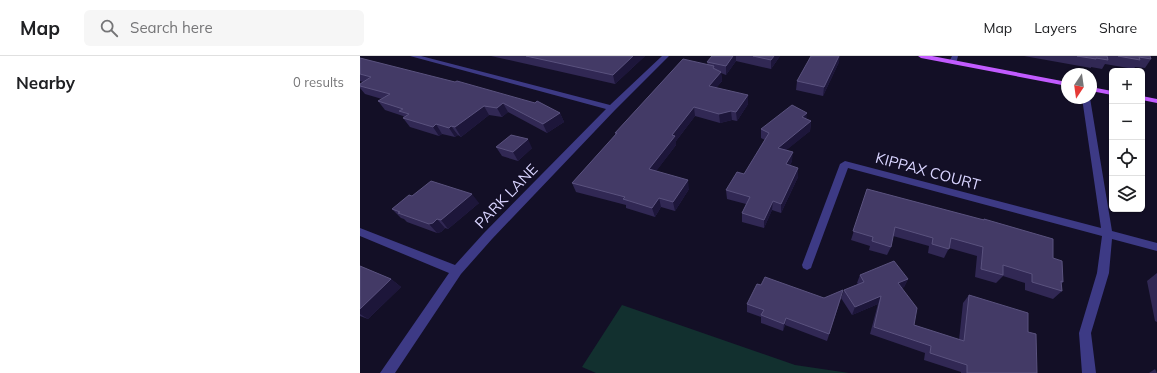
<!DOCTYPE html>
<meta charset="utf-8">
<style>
body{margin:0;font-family:Mulish,sans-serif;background:#f6f6f6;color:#202124}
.controls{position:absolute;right:12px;top:12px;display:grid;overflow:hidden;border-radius:6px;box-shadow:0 1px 3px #0004}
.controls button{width:36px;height:36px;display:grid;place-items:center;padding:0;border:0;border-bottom:1px solid #e0e0e0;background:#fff;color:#202124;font:20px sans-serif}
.compass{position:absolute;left:701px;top:12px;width:36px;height:36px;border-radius:50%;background:#fff;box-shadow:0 1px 3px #0004;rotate:193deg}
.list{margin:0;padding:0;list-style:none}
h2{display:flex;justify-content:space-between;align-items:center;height:52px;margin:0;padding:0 16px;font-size:17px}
h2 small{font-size:13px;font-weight:400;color:#757577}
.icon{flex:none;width:22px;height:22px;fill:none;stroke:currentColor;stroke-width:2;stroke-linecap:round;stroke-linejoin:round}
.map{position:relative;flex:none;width:797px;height:317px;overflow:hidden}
header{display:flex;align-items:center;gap:24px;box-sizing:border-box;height:56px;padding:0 20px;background:#fff;border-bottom:1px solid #e0e0e0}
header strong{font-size:19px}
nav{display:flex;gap:22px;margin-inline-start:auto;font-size:14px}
.search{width:280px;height:36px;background:#f6f6f6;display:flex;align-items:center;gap:10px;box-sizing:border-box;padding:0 14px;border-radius:6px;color:#757577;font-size:15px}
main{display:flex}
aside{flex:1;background:#fff}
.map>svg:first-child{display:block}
.green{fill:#12302f}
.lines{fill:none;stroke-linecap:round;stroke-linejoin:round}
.minor{fill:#3d3a85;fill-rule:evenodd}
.major{fill:#c25bff;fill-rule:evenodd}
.wall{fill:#312854}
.shaded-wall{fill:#1d163a}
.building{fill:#433a66;stroke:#5a527e}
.labels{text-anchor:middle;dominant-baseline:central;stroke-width:3;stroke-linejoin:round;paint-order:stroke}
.street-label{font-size:15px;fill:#d9d4ff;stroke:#130f26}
</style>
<header>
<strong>Map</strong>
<div class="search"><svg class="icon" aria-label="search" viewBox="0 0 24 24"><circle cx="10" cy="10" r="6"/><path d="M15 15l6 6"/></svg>Search here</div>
<nav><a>Map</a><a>Layers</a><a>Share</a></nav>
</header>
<main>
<aside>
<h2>Nearby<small>0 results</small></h2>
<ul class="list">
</ul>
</aside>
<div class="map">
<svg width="797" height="317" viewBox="0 0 797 317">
<rect width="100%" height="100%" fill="#130f26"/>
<path class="green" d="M262,249L435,309L489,317H236L222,311Z"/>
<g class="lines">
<path class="minor" d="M50,0H61L250,49L302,0H309L255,54L132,183L101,218L35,317H20L89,217L0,180V172L95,209L124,177L246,53Z
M592,0H598L596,8H593L589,6Z
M722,42H730L752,175L797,187V195L752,183L749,217L731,277L736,317H722L719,277L737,217L742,180L488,112L452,209L451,212L447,214L443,212L442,209L480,108L485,105L741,172Z"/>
<path class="major" d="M558,0H572L707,26V30L561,2Z
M731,31L752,35V39L731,35Z
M782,40L797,43V47L782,44Z"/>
</g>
<path class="wall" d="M131,0H285L255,28Z
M352,0H420L411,13L376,5L366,19L361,17L362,25L356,32L388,48L377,65L372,64L360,67L335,60L316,85V89L296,115L329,133L315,155L301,151L295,161L266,152V149L216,136L212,127L256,79L255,77L348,9L347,6Z
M664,0H790L791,3L785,12L775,11L774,13L745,8L742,13L731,11V12Z
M0,2L200,57L204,66L187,77L148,56L142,61L129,59L101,81L98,79L95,81L82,78L79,80L50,71L43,62L44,61L43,60L25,54L18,45L22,43L5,38L0,32V28L3,26L0,25Z
M479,6L463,40L436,34L437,25Z
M446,63L451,65L450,75L426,94L432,105L430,109L438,121L421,157L412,154L404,172L382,166V157L386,148L367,143L366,134L384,118L405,84L401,82V73Z
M136,91L172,92L158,105L142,100Z
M507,133L623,164L624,163L693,202L703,226L701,228L702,235L693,243L665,234V227L643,220L636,227L615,221L617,200L589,192L584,202L568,197L569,190L533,180L531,191L527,199L509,194L510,190L491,184Z
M52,140L119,147L88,173L85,172L81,176L77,177L47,166L44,163L41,162L32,153Z
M0,210L31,223L41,231L8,263L0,260Z
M797,217V266L795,265L787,225Z
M500,219L548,223L544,231L542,232L554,269L599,284L603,247L609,239L668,276L677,317H601V316L564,304L565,297L510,278L518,248L492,259L481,242L484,234L498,228L497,227Z
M401,229L464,242H481L467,285L425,269L423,275L401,267V261L387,256V248Z
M795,313L797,317H789Z"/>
<path class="shaded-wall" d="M273,0H285L255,28L253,19Z
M373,0H376V5L366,19V10Z
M414,0H420L411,13V4Z
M479,0H480L479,6L463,40L464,31Z
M361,16L362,25L350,39L349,30Z
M388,39V48L377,65L376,56Z
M143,47L148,56L142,61L137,52Z
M124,50L129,59L101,81L95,71Z
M334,51L335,60L316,85V89L291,122L289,113L312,79Z
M371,55L372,64L360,67L359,58Z
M200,57L204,66L187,77L183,68Z
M447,57L446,66L442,61Z
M451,65L450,75L418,101V92Z
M76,68L82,78L79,80L73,71Z
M91,70L98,79L95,81L89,72Z
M168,83L172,92L158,105L153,96Z
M433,96L432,105L425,118L426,108Z
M438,112V121L421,157V148Z
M328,124L329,133L315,155L313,146Z
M112,138L119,147L88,173L81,164Z
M299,142L301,151L295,161L292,152Z
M413,145L412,154L404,172V164Z
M77,163L85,172L81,176L77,177L69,168Z
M31,223L41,231L8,263L0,258V253Z
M548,223L544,231L534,236L538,227Z
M521,240L518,248L492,259L495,251Z
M426,262L425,269L423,275L424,268Z"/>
<path class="building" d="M166,0H273L253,19Z
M352,0H373L366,10L347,6Z
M393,0H414L411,4Z
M451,0H479L464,31L437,25Z
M717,0H747L748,4L736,2V3Z
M758,0H790L791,3L779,1L780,4Z
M0,2L95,26L97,25L175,47L177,45L200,57L183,68L143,47L137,52L124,50L95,71L91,70L89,72L76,68L73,71L43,62L49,58L39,55L43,53L18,45L30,38L0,30V28L11,21L0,18Z
M323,3L354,10L353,12L361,16L349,30L388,39L376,56L371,55L359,58L334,51L312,79L315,80L289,113L328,124L313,146L299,142L292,152L263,143L265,141L212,127L257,77H255Z
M432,49L447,57L442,61L451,65L418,92L433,96L426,108L438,112L421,148L413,145L404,164L382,157L390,141L366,134L377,116L384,118L409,77L401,73Z
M151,79L168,83L153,96L136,91Z
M71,125L112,138L81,164L77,163L73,167L69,168L38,157L40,156L32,153L49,139L52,140Z
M507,133L624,164V163L693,183V202L702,205L703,226L701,225L702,235L672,226V218L643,209V219L621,213L623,191L591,182L589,193L572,188L573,182L535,171L531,191L512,185L513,181L493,175Z
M534,205L548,223L538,227L557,252L554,269L604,285L609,239L668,257V276L676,278L677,317H607V309L570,297L571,290L514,271L521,240L495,251L484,234L504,226L500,219Z
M0,210L31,223L0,253Z
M405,221L464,242L483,234L469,278L426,262L424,268L401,259L404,254L387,248L397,228L401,229Z"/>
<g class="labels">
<g class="street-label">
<text transform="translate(568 115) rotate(15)">KIPPAX COURT</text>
<text transform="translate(146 140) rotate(-46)">PARK LANE</text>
</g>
</g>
</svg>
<div class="controls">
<button>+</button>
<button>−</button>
<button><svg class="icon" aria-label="locate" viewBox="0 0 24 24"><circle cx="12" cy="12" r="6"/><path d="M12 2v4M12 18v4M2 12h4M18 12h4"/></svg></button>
<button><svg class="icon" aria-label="layers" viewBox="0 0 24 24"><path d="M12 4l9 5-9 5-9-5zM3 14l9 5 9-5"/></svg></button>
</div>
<svg class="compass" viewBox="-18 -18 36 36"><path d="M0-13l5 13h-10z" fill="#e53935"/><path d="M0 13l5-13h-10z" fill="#757577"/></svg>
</div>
</main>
